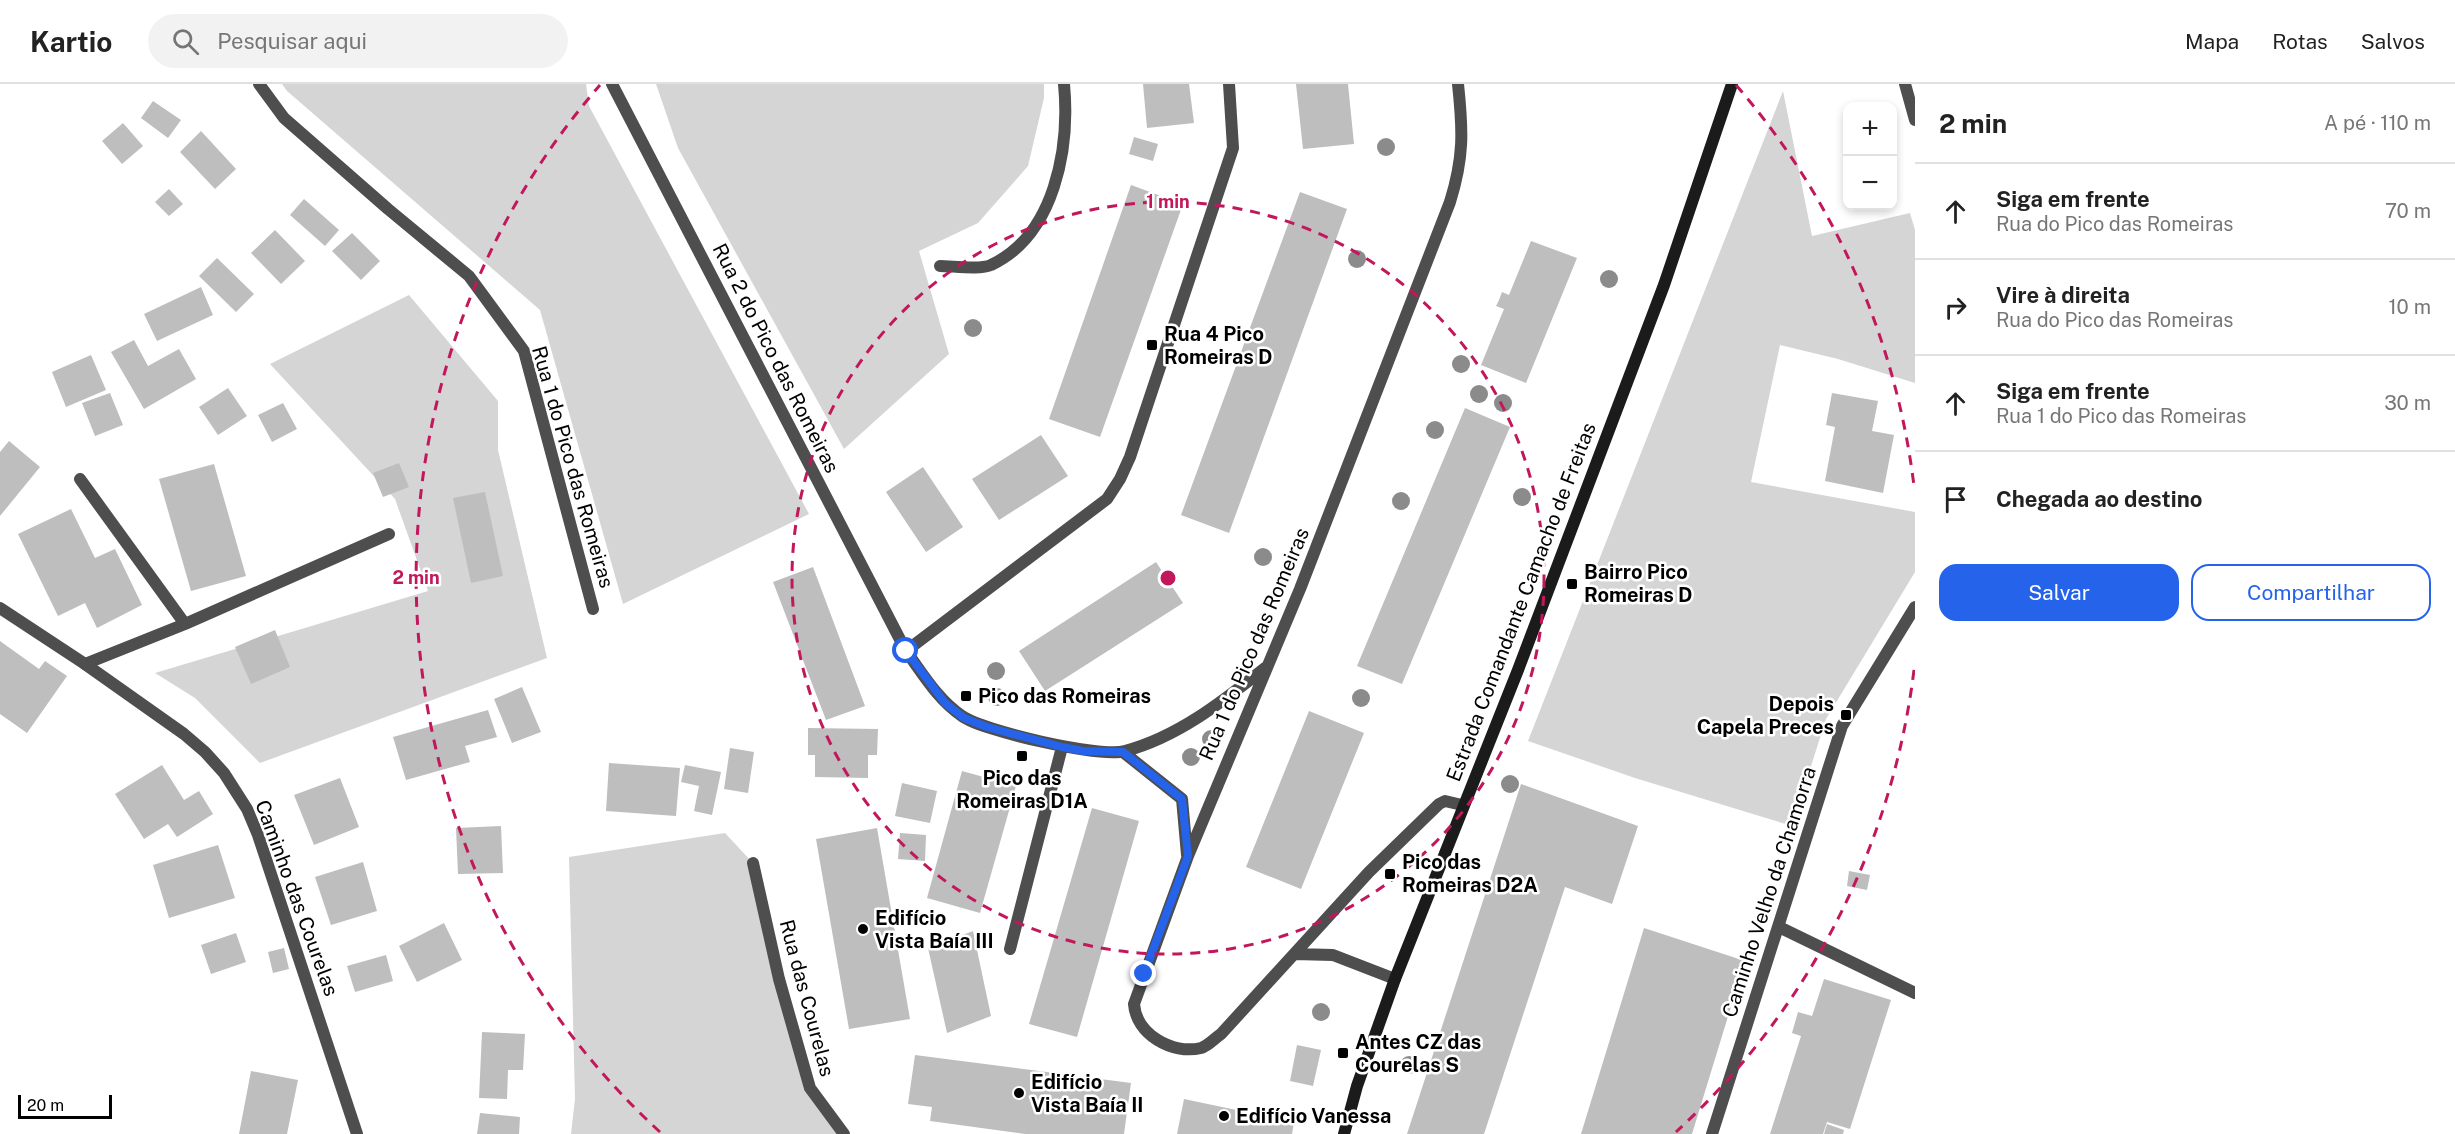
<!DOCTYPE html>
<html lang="pt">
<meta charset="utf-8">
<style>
body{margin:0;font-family:"Public Sans",sans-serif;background:#f2f2f2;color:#222}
.controls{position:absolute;right:18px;top:18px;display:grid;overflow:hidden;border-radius:12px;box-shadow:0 3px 9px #0003}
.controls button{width:54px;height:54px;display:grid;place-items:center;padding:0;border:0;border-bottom:2px solid #e0e0e0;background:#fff;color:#222;font:30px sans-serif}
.scale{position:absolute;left:18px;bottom:15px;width:94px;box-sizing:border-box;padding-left:6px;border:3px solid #000;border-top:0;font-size:16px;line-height:21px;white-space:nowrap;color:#000;-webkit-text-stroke:4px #fff;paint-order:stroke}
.stop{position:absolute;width:18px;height:18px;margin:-14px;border:4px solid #2563eb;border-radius:50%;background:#fff}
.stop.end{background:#2563eb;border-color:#fff;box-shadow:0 2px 6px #0008}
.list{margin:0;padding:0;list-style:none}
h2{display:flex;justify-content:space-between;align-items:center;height:78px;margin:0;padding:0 24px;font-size:26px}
h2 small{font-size:20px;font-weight:400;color:#767676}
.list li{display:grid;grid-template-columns:39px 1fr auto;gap:18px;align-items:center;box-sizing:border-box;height:96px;padding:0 24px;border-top:2px solid #e0e0e0}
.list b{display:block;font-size:22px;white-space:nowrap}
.list p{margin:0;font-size:20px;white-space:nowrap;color:#767676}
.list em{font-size:20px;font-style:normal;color:#767676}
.actions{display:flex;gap:12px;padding:18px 24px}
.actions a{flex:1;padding:14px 0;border:2px solid #2563eb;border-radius:18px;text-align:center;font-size:21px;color:#2563eb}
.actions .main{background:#2563eb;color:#fff}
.icon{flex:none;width:33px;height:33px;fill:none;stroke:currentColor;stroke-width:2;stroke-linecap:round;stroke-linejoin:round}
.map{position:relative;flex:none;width:1915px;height:1050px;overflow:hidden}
header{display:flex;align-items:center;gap:36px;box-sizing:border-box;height:84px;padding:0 30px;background:#fff;border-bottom:2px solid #e0e0e0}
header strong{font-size:28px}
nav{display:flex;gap:33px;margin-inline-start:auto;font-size:21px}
.search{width:420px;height:54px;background:#f2f2f2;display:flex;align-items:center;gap:15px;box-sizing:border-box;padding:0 21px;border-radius:33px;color:#767676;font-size:22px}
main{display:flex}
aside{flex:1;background:#fff}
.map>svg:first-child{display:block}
.green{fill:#d5d5d5}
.building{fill:#bebebe}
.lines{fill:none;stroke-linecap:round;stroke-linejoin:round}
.minor{stroke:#4e4e4e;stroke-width:12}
.tertiary{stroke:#4e4e4e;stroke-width:12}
.secondary{stroke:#1b1b1b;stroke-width:12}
.tree{fill:#8b8b8b}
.route{stroke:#2563eb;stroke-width:8}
.ring{fill:none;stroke:#c2185b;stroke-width:3;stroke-dasharray:10 8}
.poi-dot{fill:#000;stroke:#fff;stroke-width:2}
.labels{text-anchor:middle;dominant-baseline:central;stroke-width:5;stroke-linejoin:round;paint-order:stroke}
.poi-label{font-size:20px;font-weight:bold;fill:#000;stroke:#fff;text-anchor:start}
.street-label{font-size:20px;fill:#000;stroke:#fff}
.centre{fill:#c2185b;stroke:#fff;stroke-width:3}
.ring-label{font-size:18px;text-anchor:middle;font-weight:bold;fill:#c2185b;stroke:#fff;stroke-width:5;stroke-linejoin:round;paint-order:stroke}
</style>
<header>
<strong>Kartio</strong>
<div class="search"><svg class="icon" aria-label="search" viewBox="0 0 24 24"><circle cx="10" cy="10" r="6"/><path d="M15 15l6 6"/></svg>Pesquisar aqui</div>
<nav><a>Mapa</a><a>Rotas</a><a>Salvos</a></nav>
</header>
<main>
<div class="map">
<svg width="1915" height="1050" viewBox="0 0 1915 1050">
<rect width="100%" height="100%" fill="#fff"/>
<path class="green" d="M282,0H586L589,22L809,430L623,520L540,226L287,7Z
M656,0H1044V14L1028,82L978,139L919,167L949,270L844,365L678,64Z
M1783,7L1812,152L1910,129L1915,146V299L1838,275L1780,261L1751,398L1915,428V488L1826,635L1792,742L1635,694L1528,657Z
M409,211L498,317V366L547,574L260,679L195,614L155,589L428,507L395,415L270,280Z
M725,749L753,779L810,1004L844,1050H571L575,1015L569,773Z"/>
<path class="building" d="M1143,0H1189L1194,39L1147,44Z
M1296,0H1348L1354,60L1303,65Z
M153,17L181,36L168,54L141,34Z
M123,39L143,62L122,80L102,57Z
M201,47L236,85L215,105L180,68Z
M1134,53L1158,60L1153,77L1129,70Z
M1131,101L1183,120L1100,353L1049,335Z
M169,105L183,120L169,132L155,118Z
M1300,108L1347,125L1229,449L1181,431Z
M304,115L339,146L325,162L290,131Z
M275,146L305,177L281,200L251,169Z
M352,149L380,177L361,196L332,167Z
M1531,157L1577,174L1526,299L1481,281L1504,225L1496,222L1499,216L1502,208L1509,211Z
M217,174L254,210L236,228L199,192Z
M201,203L213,231L157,257L144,230Z
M134,256L148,282L179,265L196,295L144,325L111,268Z
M91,271L106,306L66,323L52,288Z
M228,304L247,332L218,351L199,323Z
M110,309L123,341L95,352L82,319Z
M1832,309L1878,317L1872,347L1894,351L1883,409L1825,397L1835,343L1826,341Z
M283,319L297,345L272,358L258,331Z
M1465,324L1510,343L1402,600L1357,582Z
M1041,351L1068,392L999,436L972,395Z
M9,357L40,383L0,432V368Z
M399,379L409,403L383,413L373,389Z
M214,380L246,492L191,507L159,395Z
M923,383L963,443L926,468L886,408Z
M485,408L503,492L471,499L453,414Z
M71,425L95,474L115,465L142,521L97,544L85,519L58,532L18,450Z
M1156,478L1183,519L1045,607L1019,567Z
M813,483L865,622L826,636L773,498Z
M275,546L290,583L251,600L235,563Z
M0,557L39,585L45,577L67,592L27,649L0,630Z
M522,603L541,648L512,659L494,615Z
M488,626L497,653L465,662L470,678L406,696L393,653Z
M1309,627L1364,649L1301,805L1246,783Z
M808,644L878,645L877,671H868V694L815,693V671H808Z
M730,664L754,668L748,709L724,705Z
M609,679L680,684L676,732L606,727Z
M162,681L184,716L199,707L213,730L177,753L168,740L144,755L115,710Z
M685,681L721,688L712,731L694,727L699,702L681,698Z
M962,687L1016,702L980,829L927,814Z
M340,694L359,743L314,761L294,711Z
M902,699L937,707L930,739L895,732Z
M1521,700L1638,742L1612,820L1565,803L1484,1050H1407Z
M1092,724L1139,737L1077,953L1029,940Z
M501,742L503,789L458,790L456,744Z
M877,744L910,935L849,945L816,755Z
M900,749L926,751L925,777L898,775Z
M218,761L235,814L169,834L153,781Z
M363,778L377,827L331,841L315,793Z
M1849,787L1870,791L1867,806L1847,802Z
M444,839L462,876L417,898L399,862Z
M1644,844L1745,877L1692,1050H1581Z
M973,847L991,932L947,949L928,864Z
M236,849L246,878L211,890L201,861Z
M284,864L289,885L273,889L268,868Z
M386,871L393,897L355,908L347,882Z
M1824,895L1891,916L1850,1045L1827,1038L1823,1050H1770L1801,952L1792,949L1798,928L1812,932Z
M482,948L525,950L523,986H508L507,1015L479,1014Z
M1297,961L1321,966L1313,1002L1290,997Z
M915,971L1131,999L1124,1050H1025L930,1037L932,1023L908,1020Z
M251,987L298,996L287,1050H239Z
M1184,1015L1294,1038L1292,1050H1177Z
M480,1029L520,1033L519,1050H477Z
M1827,1040L1844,1046L1843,1050H1824Z"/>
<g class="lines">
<path class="minor" d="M259,0L284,34L388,125L469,192L524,267L593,525
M612,0L906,567C923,590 938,616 962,632C983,647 1100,674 1125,667C1178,653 1223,617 1265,584
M1458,0C1463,47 1464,73 1450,118L1300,505L1188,772L1134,920C1136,950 1172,971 1201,964C1208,962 1215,954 1221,950L1369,788L1439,720L1445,717L1462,721
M1905,0L1915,36
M940,182C952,182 981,186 991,181C1055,151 1070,64 1064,0
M80,395L185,540
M906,567L1107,415L1120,395L1130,373L1233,64L1229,0
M85,580L185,540L389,450
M1123,668L1182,715L1187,771
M753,779L779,895L810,1004L844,1050
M1779,843L1915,909
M1010,865L1062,663
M1294,870L1333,871L1395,895
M1712,1050L1842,642L1915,523"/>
<path class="tertiary" d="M0,524L85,580L184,650L205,668L224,689L247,725L258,751L357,1050"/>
<path class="secondary" d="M1344,1050L1357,1002L1395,895L1518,586L1664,201L1732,0"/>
</g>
<g class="tree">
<circle cx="1386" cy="63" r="9"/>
<circle cx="1357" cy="175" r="9"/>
<circle cx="1609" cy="195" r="9"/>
<circle cx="973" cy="244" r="9"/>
<circle cx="1461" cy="280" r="9"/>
<circle cx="1479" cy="310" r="9"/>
<circle cx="1503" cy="319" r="9"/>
<circle cx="1435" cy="346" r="9"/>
<circle cx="1522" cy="413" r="9"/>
<circle cx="1401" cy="417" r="9"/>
<circle cx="1263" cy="473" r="9"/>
<circle cx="996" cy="587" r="9"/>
<circle cx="997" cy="613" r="9"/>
<circle cx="1361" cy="614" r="9"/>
<circle cx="1211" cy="655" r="9"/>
<circle cx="1191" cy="673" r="9"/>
<circle cx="1510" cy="700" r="9"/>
<circle cx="1321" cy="928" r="9"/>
<circle cx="1409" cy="981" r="9"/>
</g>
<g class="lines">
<path class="route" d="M906,567L945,619L964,634L987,643L1062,663L1083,667L1123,668L1182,715L1188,772L1144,890"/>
</g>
<g class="ring">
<circle cx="1168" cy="494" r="376"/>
<path d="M1914 586A752 752 0 0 1 1676 1048M660 1048A752 752 0 0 1 600 1M1736 1A752 752 0 0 1 1914 402"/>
</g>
<g class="poi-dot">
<rect x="1146" y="255" width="12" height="12" rx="3"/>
<rect x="1566" y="494" width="12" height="12" rx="3"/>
<rect x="960" y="606" width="12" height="12" rx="3"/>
<rect x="1840" y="625" width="12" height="12" rx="3"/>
<rect x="1016" y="666" width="12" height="12" rx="3"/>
<rect x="1384" y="784" width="12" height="12" rx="3"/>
<circle cx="863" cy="845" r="6"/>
<rect x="1337" y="963" width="12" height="12" rx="3"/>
<circle cx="1019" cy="1009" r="6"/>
<circle cx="1224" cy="1032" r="6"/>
</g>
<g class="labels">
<g class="poi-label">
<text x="1164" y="250">Rua 4 Pico<tspan x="1164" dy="23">Romeiras D</tspan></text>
<text x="1584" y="488">Bairro Pico<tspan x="1584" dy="23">Romeiras D</tspan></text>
<text x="978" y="612">Pico das Romeiras</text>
<text x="1834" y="620" text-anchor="end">Depois<tspan x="1834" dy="23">Capela Preces</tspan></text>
<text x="1022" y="694" text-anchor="middle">Pico das<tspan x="1022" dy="23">Romeiras D1A</tspan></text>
<text x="1402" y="778">Pico das<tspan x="1402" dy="23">Romeiras D2A</tspan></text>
<text x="875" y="834">Edifício<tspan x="875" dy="23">Vista Baía III</tspan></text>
<text x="1355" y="958">Antes CZ das<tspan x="1355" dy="23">Courelas S</tspan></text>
<text x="1031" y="998">Edifício<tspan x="1031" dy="23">Vista Baía II</tspan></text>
<text x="1236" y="1032">Edifício Vanessa</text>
</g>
<g class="street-label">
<text transform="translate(776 274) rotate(63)">Rua 2 do Pico das Romeiras</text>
<text transform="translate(573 383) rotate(74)">Rua 1 do Pico das Romeiras</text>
<text transform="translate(1521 518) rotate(-69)">Estrada Comandante Camacho de Freitas</text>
<text transform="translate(1254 560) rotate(-67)">Rua 1 do Pico das Romeiras</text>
<text transform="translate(1769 808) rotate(-72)">Caminho Velho da Chamorra</text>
<text transform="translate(297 814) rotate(70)">Caminho das Courelas</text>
<text transform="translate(807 914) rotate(75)">Rua das Courelas</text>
</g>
</g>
<circle cx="1168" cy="494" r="9" class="centre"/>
<g class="ring-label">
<text x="1168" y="124">1 min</text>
<text x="416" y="500">2 min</text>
</g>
</svg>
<div class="controls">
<button>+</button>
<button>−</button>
</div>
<div class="scale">20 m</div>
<div class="stop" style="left:906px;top:567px"></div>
<div class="stop end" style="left:1144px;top:890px"></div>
</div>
<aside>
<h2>2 min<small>A pé · 110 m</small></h2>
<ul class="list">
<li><svg class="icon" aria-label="ahead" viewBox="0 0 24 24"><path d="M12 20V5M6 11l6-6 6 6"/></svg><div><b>Siga em frente</b><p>Rua do Pico das Romeiras</p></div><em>70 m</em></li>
<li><svg class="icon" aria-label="right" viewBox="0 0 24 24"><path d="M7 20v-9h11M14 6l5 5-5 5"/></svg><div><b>Vire à direita</b><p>Rua do Pico das Romeiras</p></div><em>10 m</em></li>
<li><svg class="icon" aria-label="ahead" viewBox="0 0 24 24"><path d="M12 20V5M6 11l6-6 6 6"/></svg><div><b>Siga em frente</b><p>Rua 1 do Pico das Romeiras</p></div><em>30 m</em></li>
<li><svg class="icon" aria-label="arrive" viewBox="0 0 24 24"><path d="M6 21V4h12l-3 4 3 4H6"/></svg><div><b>Chegada ao destino</b></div></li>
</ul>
<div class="actions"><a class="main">Salvar</a><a>Compartilhar</a></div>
</aside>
</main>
